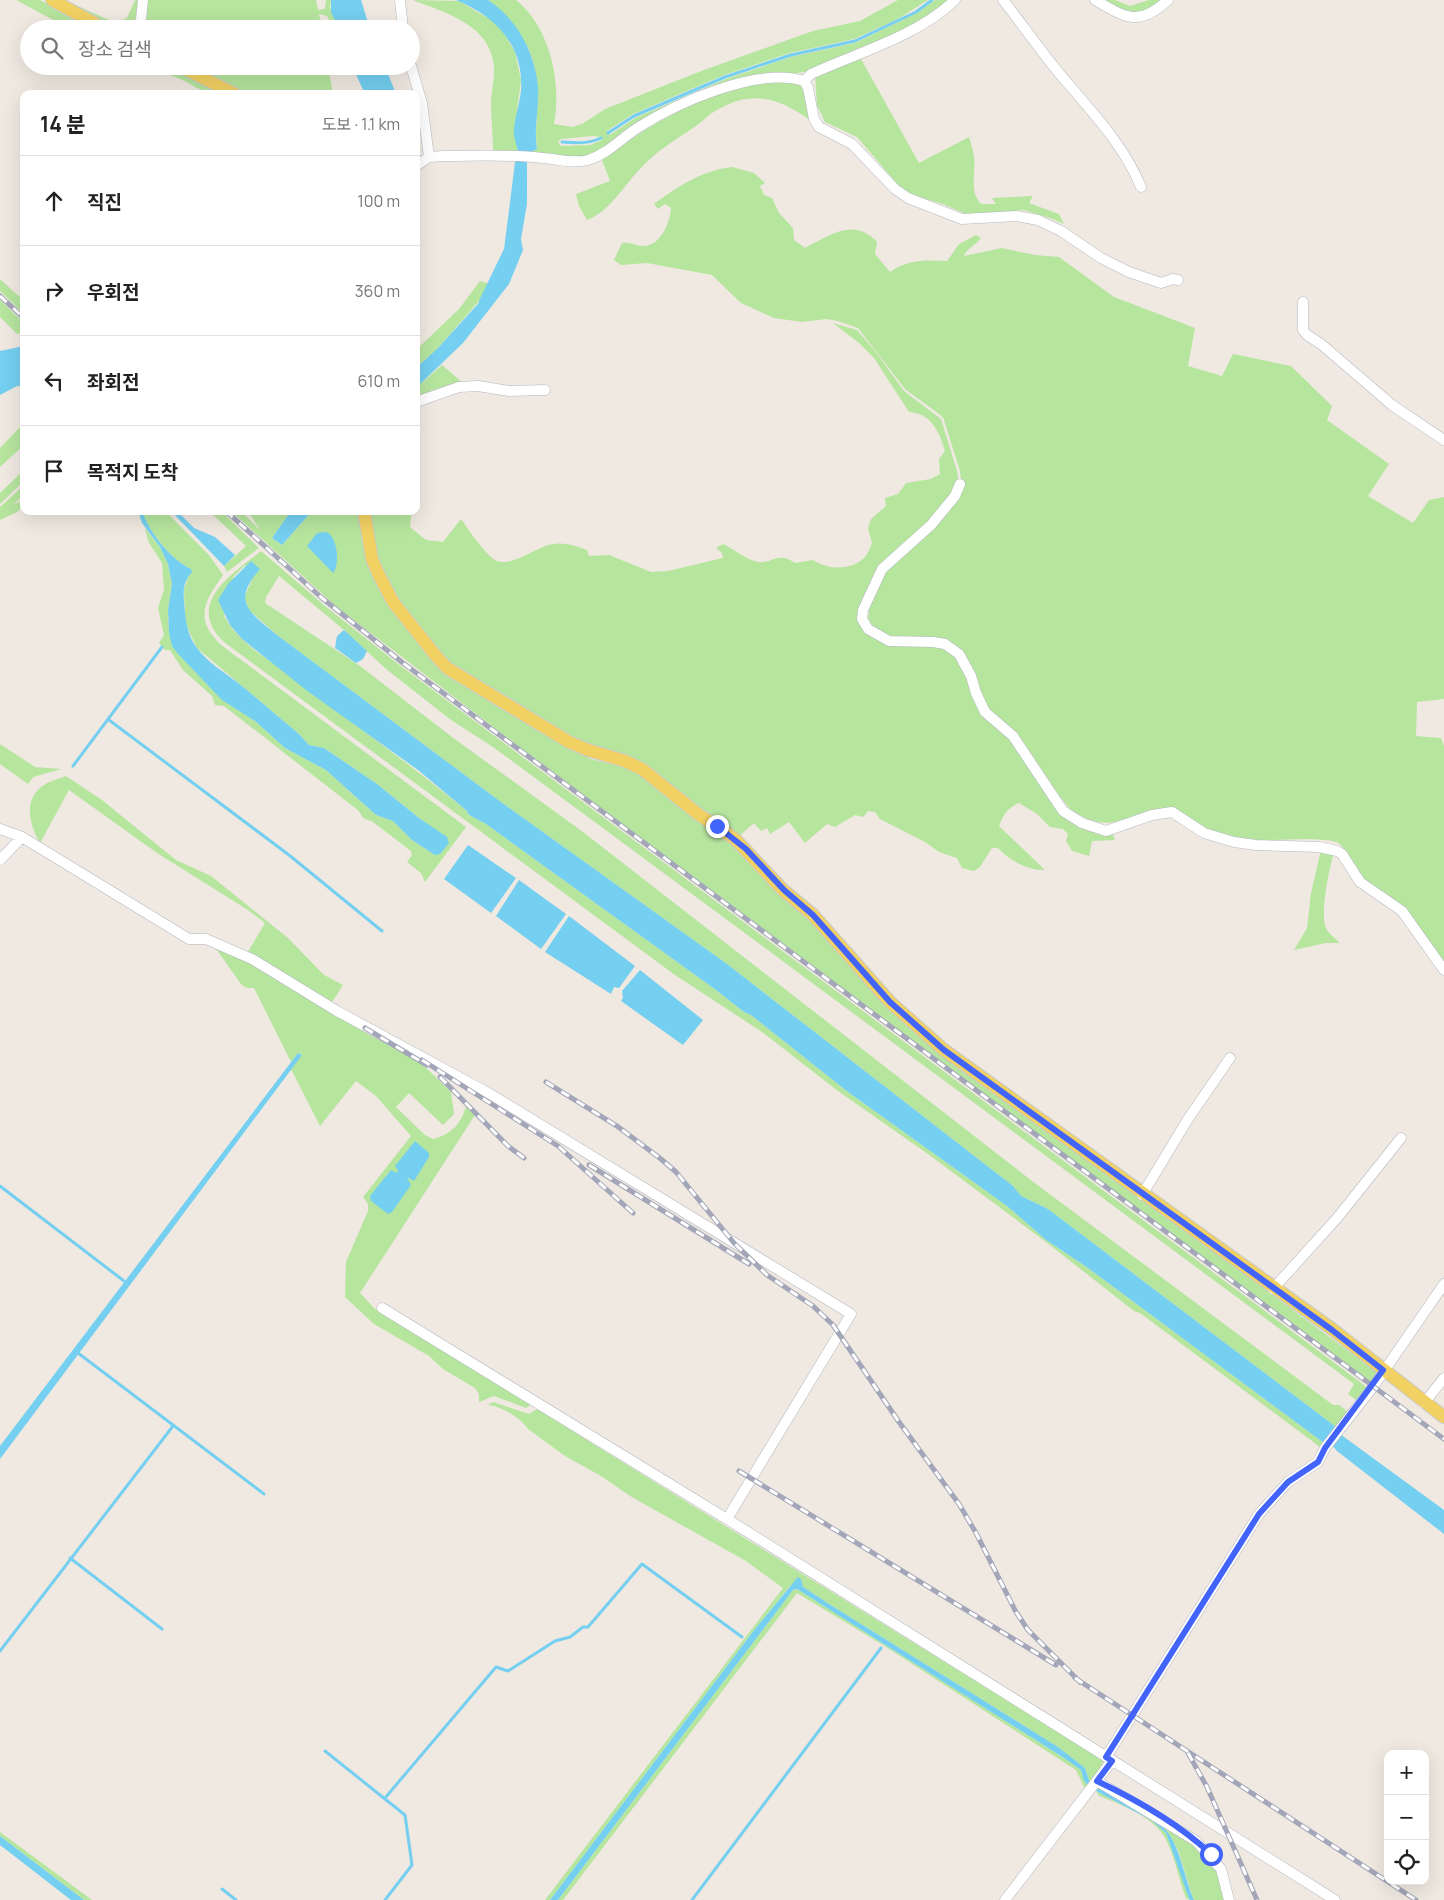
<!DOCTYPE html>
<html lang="ko">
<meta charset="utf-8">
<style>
body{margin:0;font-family:Manrope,"Noto Sans KR",sans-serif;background:#f6f6f6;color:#222}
.controls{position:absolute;right:15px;bottom:15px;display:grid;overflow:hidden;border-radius:10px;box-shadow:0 5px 20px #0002}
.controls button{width:45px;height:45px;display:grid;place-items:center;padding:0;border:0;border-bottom:1px solid #e0e0e0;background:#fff;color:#222;font:25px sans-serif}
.stop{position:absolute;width:15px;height:15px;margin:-11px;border:4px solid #4264fb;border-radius:50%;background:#fff}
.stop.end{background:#4264fb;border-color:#fff;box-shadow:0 1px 5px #0008}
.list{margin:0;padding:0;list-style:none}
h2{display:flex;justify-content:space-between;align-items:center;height:65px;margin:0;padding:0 20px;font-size:21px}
h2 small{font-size:16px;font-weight:400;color:#767676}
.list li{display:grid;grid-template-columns:32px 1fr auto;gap:15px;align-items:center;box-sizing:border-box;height:90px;padding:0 20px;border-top:1px solid #e0e0e0}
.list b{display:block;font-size:19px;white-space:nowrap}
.list em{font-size:16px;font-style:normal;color:#767676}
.icon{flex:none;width:28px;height:28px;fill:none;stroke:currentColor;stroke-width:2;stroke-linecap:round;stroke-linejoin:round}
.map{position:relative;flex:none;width:1444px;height:1900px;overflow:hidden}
.search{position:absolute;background:#fff;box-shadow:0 5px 20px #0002;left:20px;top:20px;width:400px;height:55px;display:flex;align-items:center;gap:12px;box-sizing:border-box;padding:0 18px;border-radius:28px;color:#767676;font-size:19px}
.panel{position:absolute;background:#fff;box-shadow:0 5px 20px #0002;left:20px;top:90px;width:400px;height:425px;border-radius:10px}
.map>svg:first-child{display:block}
.green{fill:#b6e59e;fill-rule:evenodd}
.water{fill:#75cff0}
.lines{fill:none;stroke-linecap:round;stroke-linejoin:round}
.stream{stroke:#75cff0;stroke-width:3}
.canal{stroke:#75cff0;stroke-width:10}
.minor-casing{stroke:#b4b7c1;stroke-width:11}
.major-casing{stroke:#c9c9c9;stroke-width:14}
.minor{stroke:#fff;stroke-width:10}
.major{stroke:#f2d163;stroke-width:12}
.rail-casing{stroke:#a3a6b8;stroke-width:5}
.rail{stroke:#fff;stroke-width:3;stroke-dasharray:9;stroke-linecap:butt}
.route{stroke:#4264fb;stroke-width:6}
</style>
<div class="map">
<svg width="1444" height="1900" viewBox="0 0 1444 1900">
<rect width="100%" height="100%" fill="#efe9e1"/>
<path class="green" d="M16,0H40L94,29H70Z
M64,0L116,23L127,18L135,0H139L136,18L126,28L118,29Z
M146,0H316L318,10L325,9L326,0H331L330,7L339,29H334L327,16L319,14L322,29H145L143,20Z
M413,0L459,1L496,23L504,33L515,52L521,80L514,134L519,154L493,150C493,134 491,119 491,104C491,91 495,79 494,66C490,24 445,13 413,0Z
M488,0H516C550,27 562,83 554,124L572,127L582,124L605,109L704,70L813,31L860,21L898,0H928L896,20L854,39L790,53L724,75L633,114L607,131L610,135L635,118L726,79L791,57L855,43L917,13L935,0H951L945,6L898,33L809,71L727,86L588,158L529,153L537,149C535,133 537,118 537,102C539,54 523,31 488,0ZM593,136L601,137L602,140L590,145L561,146L558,142L561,139Z
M1100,0H1115L1130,6L1149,0H1164L1160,4L1134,15Z
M861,59L919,163L969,137C971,143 973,150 974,157C976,172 969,192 981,204H996L992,198L1033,196L1029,203L1059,214L1064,224L1050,218L1024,210L968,215L943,204L905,193L857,137L825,122L817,105L815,75Z
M129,66H167L220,94C200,94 188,80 169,75C151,70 146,81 129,66Z
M185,66H328L333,94H244Z
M776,81L804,85L811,121C780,98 752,89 717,110C709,114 703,121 696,126C675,140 655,152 639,170C623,187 609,212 587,220L579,206L576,194L610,181L602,160C654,120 710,90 776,81Z
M732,167L754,173L765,183L760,186L764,195L772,198L779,213L793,228L794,240L805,248C830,235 854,217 877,242L875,254L890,272C908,259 926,260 947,261L959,244L976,235L981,238C976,245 967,248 964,256L1002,248L1035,255L1059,257L1114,297L1195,328L1188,366L1222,376L1233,354L1291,366L1332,406L1327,420L1389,464L1368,496L1413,523L1429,500L1444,497V699L1417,702L1416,736L1441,738L1444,746V963L1412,917L1360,876L1342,846L1337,842C1304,834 1264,845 1228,837C1207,833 1193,817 1174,808C1130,807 1116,840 1071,810L988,711L954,647L892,638L873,626L868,620L869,609L885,571L962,491L960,471L943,417L905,389L858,328L838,321L826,319L802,322L774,318L741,303L712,275L647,263L621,265L614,260L622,243C632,242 633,245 641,246C660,248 670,223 671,208L665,204L658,209L654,204C677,187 703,170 732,167Z
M0,279L24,301V314L0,291Z
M480,281L493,285L438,348L416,368V350L459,309Z
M0,300L24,323L23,332L17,334L0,317Z
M833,323L857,330L875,351L904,391L941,419L957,471L959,484L955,495L889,559L862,610L874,635L952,650L975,693L1006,730L1063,811L1112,831L1115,840L1092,841L1089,856L1072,851L1066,841L1068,834L1063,829L1050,827L1037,814L1019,803C1008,807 1003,815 999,826L1045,870C1027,870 1010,861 998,848H992L980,867L974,871L962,868L957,858L939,852L925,842L880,819L875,812L868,811L863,817L855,815L835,827L827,824L805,843L789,822L770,834L767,828L761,831L754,823L738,837L690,800L579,743L438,656L383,578L366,511H412L410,527L426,540L443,542L461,519C468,529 487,557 497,561C512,567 538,546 553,544C564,542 577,546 587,550L589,556L609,555L651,572L668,571L723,558L722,553L716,548L723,544C734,549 745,559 758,562C774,564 776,551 795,563L813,560C828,570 852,571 865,557C868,554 870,547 872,543L868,528L871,519L886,506L885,498L898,494L906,483L931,479L940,474L939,459L945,451C939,431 931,413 909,412L874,358L859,343Z
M442,365L463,383L434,390L416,399V388Z
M22,425L24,445L0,467V448Z
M24,470V481L0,504V493Z
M24,485V495L14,504L24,500V505L17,512L0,520V507Z
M142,511H165L209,555L223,575C204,602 194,619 221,645L466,827L425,882L421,873L407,862L412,855L411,851L373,822L363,818L359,811L224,706L215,705L212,696L183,670L170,650H165L159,643L164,635L158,608L164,589L162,563L148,541L145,528L160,547L168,564L172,584L168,610L169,633L179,655L222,699L255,721L285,748L326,770L376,815L393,821L412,840L435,855L433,829L377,784L324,748L309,745L299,734L197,648L186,625L185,614L184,589L191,569C170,559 150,533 142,511Z
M209,511H221L259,548L227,572L224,566L246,546Z
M231,511H241L260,530L248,511H291L272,538L282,545L312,511H359L365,549L432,658L566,746L591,759L630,769L650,780L720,832L811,920L857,974L898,1017L1378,1373L1372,1383L517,745L338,608Z
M261,551L325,606L402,667L1368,1388L1357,1401L1348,1394L1354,1384L592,820L493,747L451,720L386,669L344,630L279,576L266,597L265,603L360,666L452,737L583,832L1032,1181L1333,1405H1339L1348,1412L1336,1427L1048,1209L1021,1196L1013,1186L727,964L501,802L277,635L249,610L244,598L251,582L245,565L234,576L224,616C240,645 273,662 298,681C354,724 412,766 467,811L469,815L486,824L716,990L744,1012L751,1015L848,1092L1007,1206L1046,1240L1088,1268L1324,1443L1320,1447L1140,1313L1134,1311L1046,1242L928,1154L838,1091L762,1032L675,975L224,642C184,604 232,574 261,551Z
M0,744L35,767L61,769L33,777L28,784L0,764Z
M66,776L102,800L176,860L211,876L288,938L324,975L343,985L331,1004L248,952L265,923L248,910L157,853L69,790L40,843C30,826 22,799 44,785C50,781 59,779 66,776Z
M1321,850L1334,853C1329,867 1321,911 1325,925C1327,933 1335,938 1340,943H1326L1294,950L1307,928L1311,893Z
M214,946L250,963L421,1063L451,1092L454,1114L443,1125L409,1093L396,1107L425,1135L433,1139C452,1134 461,1124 466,1106L475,1115L360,1293L375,1309L531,1405L526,1408L494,1396L479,1402V1394L475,1388L443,1369L429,1356L374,1324L345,1297L346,1262L368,1211V1204L363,1197L411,1136L376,1096L356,1081L320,1126L291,1069L301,1054L298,1053L291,1062L254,988H246L241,984Z
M493,1402L529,1414L537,1409L1104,1761L1090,1783L1085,1768L1058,1747L829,1604L803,1587L801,1579L790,1586L755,1629L550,1900H545L783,1588L746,1561L630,1496L601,1476L565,1456L528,1429C521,1418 501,1406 488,1405Z
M797,1589L1064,1758L1081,1770L1084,1781L1088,1785L1085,1789L1076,1770L883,1645L797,1593L563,1900H558L793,1590Z
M1106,1788C1134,1799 1205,1843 1218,1870C1222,1879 1224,1890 1226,1900H1194C1187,1883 1184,1865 1177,1848C1165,1822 1138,1805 1112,1794C1107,1792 1102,1792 1098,1789Z
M1096,1791L1151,1820L1166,1833L1190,1900L1186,1898C1178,1878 1175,1855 1164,1836C1151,1816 1120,1804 1099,1796Z
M0,1832L92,1900H84L0,1836Z"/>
<path class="water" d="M331,0H361L370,29H339L331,12Z
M456,0H488C515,18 532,47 537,79C541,102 533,126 537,149L529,153L519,154C517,148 515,141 514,135C513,121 520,104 521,90C524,45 495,16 456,0Z
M352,66H385L396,94H365Z
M519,161L527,162V204L521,239L523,250L509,284L463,343L416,388V368L438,348L486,295L506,267L514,237Z
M24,346V387L17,386L0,395V351Z
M138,511H142C150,533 170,559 191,569L192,572C184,581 183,589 184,600C185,616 186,634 197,648C207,662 224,672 237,682C258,699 278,717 299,734L309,745L324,748L377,784L419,818L447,837L449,843L440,854L435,855L412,840L393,821L376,815L326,770L285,748L255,721L222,700L179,655L172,646L169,633L168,610L172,584L168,564L160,547L142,523Z
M171,511H177L194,528L215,537L235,555L224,566Z
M291,511H312L282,545L272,538Z
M326,532C338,536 340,565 333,573L307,546L317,533Z
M251,561L260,569C231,602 249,612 277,635L501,802L727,964L1013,1186L1021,1196L1048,1209L1336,1427L1324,1443L1088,1268L1046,1240L1007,1206L848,1092L751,1015L744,1012L716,990L486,824L469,815L467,811L418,770L306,690L242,639L230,625L218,600L228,584Z
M344,630L367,651L363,659L356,663L335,648L337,636Z
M468,845L516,878L491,913L444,879Z
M519,880L566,914L541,949L496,916Z
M569,916L635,966L619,988L614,987L611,994L545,952Z
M640,970L703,1020L683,1045L621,1001L623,998L622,991Z
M298,1053L302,1055L0,1459V1446Z
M415,1141L429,1153V1157L414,1181L407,1177L411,1185L392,1212L388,1214L371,1201L370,1196L391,1170L397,1173L398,1171L395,1166Z
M1340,1434L1444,1510V1534L1337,1451L1332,1445Z
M798,1577L801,1579L803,1587L829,1604L1058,1747L1085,1768L1090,1783L1088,1785L1084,1781L1081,1770L1064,1758L797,1589L793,1590L558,1900H550L755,1629Z
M1098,1789L1110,1793L1163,1827C1180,1843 1184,1878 1194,1900H1190L1188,1896L1166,1833L1151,1820L1096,1791Z
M0,1836L84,1900H71L0,1845Z"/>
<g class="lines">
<path class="stream" d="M608,133L634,116L725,77L791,55L855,41L916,12L932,0
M562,142C575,143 589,144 601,138
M109,720L289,855L382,931
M73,766L162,647
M0,1186L124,1281
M78,1353L264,1494
M70,1558L162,1629
M0,1651L173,1426
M325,1751L405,1815L412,1865L385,1900
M385,1798L496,1667L508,1671L555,1641L570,1637L583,1627H588L642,1564L742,1637
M222,1889L236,1900
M692,1900L881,1648"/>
<path class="canal" d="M484,302L509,250L520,163"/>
<g class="minor-casing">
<path id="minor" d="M400,0L403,29
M1003,0C1022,24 1039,49 1059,73C1089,109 1123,143 1141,187
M1095,0C1126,18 1139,27 1168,0
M140,29L143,0
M411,66L422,103L429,157
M804,81L811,74C859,52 916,37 955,0
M416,166L429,157L444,156C476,156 510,154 543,158C558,159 572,164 588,160C608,154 621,138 639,127C677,103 758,66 804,81L808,88L814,119L819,127L852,144L895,189L908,198L962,219L1016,216L1038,220L1061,231L1101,258L1129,272L1161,283L1173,279L1178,280
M1303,302V330L1307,335L1321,344L1392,405L1444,440
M416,402L459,387L478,386L509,391L545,390
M960,484L955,496L931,525L882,569L863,610L862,619L868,629L889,641L933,642L945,644L959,654L971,676L976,693L985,712L1013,736L1063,811L1082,823L1106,831L1152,815L1172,812L1204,833L1234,842L1256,845L1319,847L1337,851L1342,854L1360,882L1402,911L1444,970
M0,829L22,837L189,939H206L252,959L337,1011L490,1094L851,1314L727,1519
M0,860L22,837
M1142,1195L1188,1119L1230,1058
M1273,1289L1338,1217L1401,1138
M382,1308L727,1519L1335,1900
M1424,1403L1444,1378
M1106,1757L1259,1514L1288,1482L1318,1462L1325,1448L1373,1387L1444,1284
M1097,1781L1196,1841L1221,1869L1229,1900
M1005,1900L1112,1761"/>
</g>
<g class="major-casing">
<path id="major" d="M52,0L105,29
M179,66L235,94
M364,511L372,559L378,573L393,602L436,656L447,668L569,742L588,750L625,761L642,769L698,814L735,839L783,890L813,915L890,1002L944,1050L1332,1329L1444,1417"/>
</g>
<use href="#minor" class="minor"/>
<use href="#major" class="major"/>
<g class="rail-casing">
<path id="rail" d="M0,296L24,318
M226,511L322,598L403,663L1444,1439
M365,1028L427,1065
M422,1060L558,1146L633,1213
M440,1077L508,1146L524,1158
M546,1082L617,1126L661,1159L676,1172L734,1243L767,1275L813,1306L833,1325L899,1422L959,1504L976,1533L1016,1612L1028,1630L1080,1682
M589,1165L749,1264
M739,1471L1056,1665
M1075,1678L1416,1900
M1188,1753L1207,1787L1257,1900"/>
</g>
<use href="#rail" class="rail"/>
</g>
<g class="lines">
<path class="route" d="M717,826L746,849L784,890L813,915L890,1002L944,1050L1332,1330L1383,1370L1325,1448L1318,1462L1288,1482L1259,1514L1106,1757L1112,1761L1097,1781C1135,1799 1180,1825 1211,1854"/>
</g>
</svg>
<div class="controls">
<button>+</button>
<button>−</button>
<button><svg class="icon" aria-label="locate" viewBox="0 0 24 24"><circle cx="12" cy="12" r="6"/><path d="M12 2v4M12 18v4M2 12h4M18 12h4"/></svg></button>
</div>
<div class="stop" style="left:1211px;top:1854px"></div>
<div class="stop end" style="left:717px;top:826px"></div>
<div class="search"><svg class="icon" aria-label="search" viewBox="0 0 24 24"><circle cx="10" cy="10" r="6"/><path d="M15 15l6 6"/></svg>장소 검색</div>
<section class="panel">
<h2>14 분<small>도보 · 1.1 km</small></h2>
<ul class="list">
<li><svg class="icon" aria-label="ahead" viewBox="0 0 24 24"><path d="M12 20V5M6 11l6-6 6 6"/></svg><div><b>직진</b></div><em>100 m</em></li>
<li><svg class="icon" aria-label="right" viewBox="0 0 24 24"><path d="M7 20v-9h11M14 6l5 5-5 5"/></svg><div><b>우회전</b></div><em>360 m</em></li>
<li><svg class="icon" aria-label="left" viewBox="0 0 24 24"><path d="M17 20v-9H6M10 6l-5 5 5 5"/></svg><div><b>좌회전</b></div><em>610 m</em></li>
<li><svg class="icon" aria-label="arrive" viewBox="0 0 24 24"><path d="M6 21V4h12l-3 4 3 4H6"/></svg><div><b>목적지 도착</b></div></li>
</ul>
</section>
</div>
